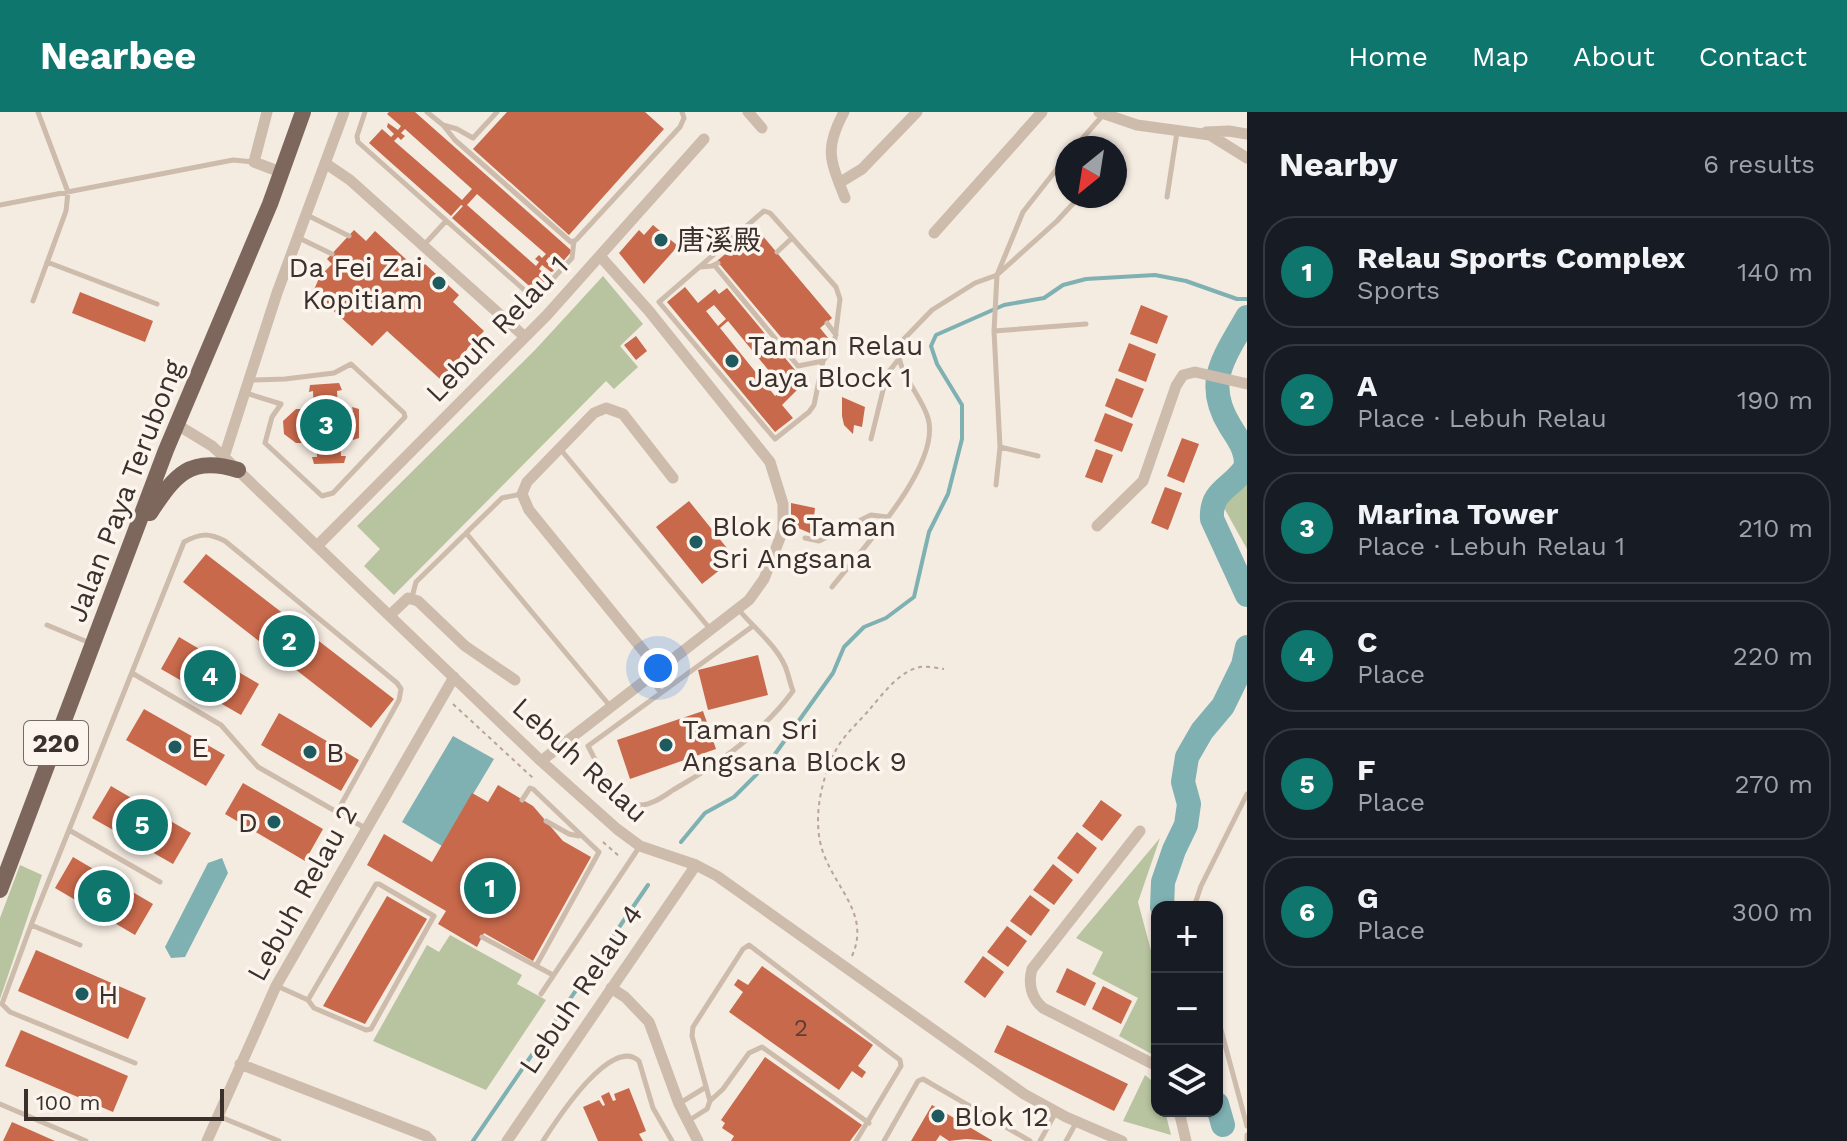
<!DOCTYPE html>
<meta charset="utf-8">
<style>
body{margin:0;font-family:"Work Sans","Noto Sans SC",sans-serif;background:#20242c;color:#f1f3f6}
.controls{position:absolute;right:24px;bottom:24px;display:grid;overflow:hidden;border-radius:16px;box-shadow:0 2px 6px #0004}
.controls button{width:72px;height:72px;display:grid;place-items:center;padding:0;border:0;border-bottom:2px solid #363941;background:#171b24;color:#f1f3f6;font:40px sans-serif}
.compass{position:absolute;left:1055px;top:24px;width:72px;height:72px;border-radius:50%;background:#171b24;box-shadow:0 2px 6px #0004;rotate:210deg}
.scale{position:absolute;left:24px;bottom:20px;width:200px;box-sizing:border-box;padding-left:8px;border:4px solid #3b302b;border-top:0;font-size:22px;line-height:28px;white-space:nowrap;color:#3b302b;-webkit-text-stroke:6px #fbf5ee;paint-order:stroke}
.you{position:absolute;left:658px;top:556px;width:28px;height:28px;margin:-20px;border:6px solid #fff;border-radius:50%;background:#1a73e8;box-shadow:0 0 0 12px #1a73e833}
.badge{display:grid;place-items:center;width:52px;height:52px;border-radius:50%;background:#0f766e;color:#fff;font-size:26px;font-weight:700}
.pin{position:absolute;translate:-50% -50%;border:4px solid #fff;box-shadow:0 2px 8px #0006}
.list{margin:0;padding:0;list-style:none}
h2{display:flex;justify-content:space-between;align-items:center;height:104px;margin:0;padding:0 32px;font-size:34px}
h2 small{font-size:26px;font-weight:400;color:#9ea1a6}
.list li{display:grid;grid-template-columns:52px 1fr auto;gap:24px;align-items:center;box-sizing:border-box;height:112px;margin:0 16px 16px;padding:0 16px;border:2px solid #363941;border-radius:32px}
.list b{display:block;font-size:30px;white-space:nowrap}
.list p{margin:0;font-size:26px;white-space:nowrap;color:#9ea1a6}
.list em{font-size:26px;font-style:normal;color:#9ea1a6}
.icon{flex:none;width:44px;height:44px;fill:none;stroke:currentColor;stroke-width:2;stroke-linecap:round;stroke-linejoin:round}
.map{position:relative;flex:none;width:1247px;height:1029px;overflow:hidden}
header{display:flex;align-items:center;gap:48px;box-sizing:border-box;height:112px;padding:0 40px;background:#0f766e;color:#fff}
header strong{font-size:38px}
nav{display:flex;gap:44px;margin-inline-start:auto;font-size:28px}
main{display:flex}
aside{flex:1;background:#171b24}
.map>svg:first-child{display:block}
.green{fill:#b8c4a0}
.water{fill:#7fb0b2}
.lines{fill:none;stroke-linecap:round;stroke-linejoin:round}
.stream{stroke:#7fb0b2;stroke-width:4}
.river{stroke:#7fb0b2;stroke-width:24}
.building{fill:#c8694b;fill-rule:evenodd}
.path{stroke:#b9a596;stroke-width:2;stroke-dasharray:4 4;stroke-linecap:butt}
.lane{stroke:#cdbbac;stroke-width:5}
.street{stroke:#cdbbac;stroke-width:11}
.primary{stroke:#7d675c;stroke-width:16}
.poi-dot{fill:#1f5a5e;stroke:#fbf5ee;stroke-width:3}
.labels{text-anchor:middle;dominant-baseline:central;stroke-width:7;stroke-linejoin:round;paint-order:stroke}
.number-label{font-size:24px;fill:#5e3e33}
.shield{fill:#fbf5ee;stroke:#756b66;stroke-width:2}
.shield-label{font-size:26px;font-weight:bold;fill:#3b302b}
.poi-label{font-size:28px;fill:#3b302b;stroke:#fbf5ee;text-anchor:start}
.street-label{font-size:28px;fill:#3b302b;stroke:#fbf5ee}
</style>
<header>
<strong>Nearbee</strong>
<nav><a>Home</a><a>Map</a><a>About</a><a>Contact</a></nav>
</header>
<main>
<div class="map">
<svg width="1247" height="1029" viewBox="0 0 1247 1029">
<rect width="100%" height="100%" fill="#f4ebe1"/>
<path class="green" d="M603,164L643,212L620,234L638,255L614,277L606,269L394,483L364,454L380,437L357,414L535,238Z
M1247,369V437L1223,394Z
M1160,726L1138,790L1157,861V945L1119,924L1138,886L1092,862L1103,840L1076,826Z
M20,753L42,763L0,887V806Z
M450,823L522,863L517,872L546,888L486,978L373,929L427,833L439,840Z
M1145,963L1157,973V999H1165L1171,1023L1123,1009Z"/>
<path class="water" d="M453,624L494,647L442,734L402,710Z
M222,746L228,761L185,845L171,846L165,835L208,751Z"/>
<g class="lines">
<path class="stream" d="M681,730L705,701L734,685L770,649L833,561L844,535L864,515L886,506L914,485L929,420L948,382L962,327V293L937,252L931,234L936,223L1004,193L1044,186L1063,173L1086,167L1155,163L1186,169L1237,187H1247
M473,1029L648,773"/>
<path class="river" d="M1247,205C1224,246 1203,270 1230,314C1238,327 1247,338 1246,354C1234,376 1210,377 1212,407L1247,483
M1162,795L1163,770L1174,738L1186,713L1189,692L1183,670L1187,645L1202,619L1223,594L1243,553L1247,535
M1217,992L1223,1013"/>
</g>
<path class="building" d="M389,0H415L572,139L559,154L549,145L546,149L554,159L551,160L542,153L539,157L549,165L536,180L452,106L463,94L461,93L451,104L369,31L382,17L391,25L394,22L387,15L388,11L398,18L401,14L387,2ZM405,17L472,77L462,88L394,29L398,25L401,28L405,24L401,21ZM477,82L546,142L542,146L539,143L535,147L539,150L536,154L467,93Z
M507,0H645L664,17L569,123L473,37Z
M653,113L678,134L644,172L619,141L639,118L644,123Z
M756,116L832,206L820,216L829,227L807,245L801,239L796,243L717,149Z
M354,118L366,129L375,119L419,159L425,152L459,183L453,190L484,219L440,267L387,219L372,234L313,180L320,164L332,152L327,147Z
M685,175L698,191L715,177L719,182L727,176L805,270L782,293L793,306L775,320L667,190ZM714,193L726,207L718,214L706,199ZM728,209L784,277L775,284L720,216Z
M80,180L153,209L145,230L72,201Z
M1141,193L1168,204L1157,232L1130,222Z
M636,224L647,239L636,248L624,233Z
M1129,231L1156,242L1146,270L1118,259Z
M1116,266L1144,277L1132,306L1105,294Z
M339,271L342,278L337,279L338,299H353L352,295L359,297V326L353,328V326H340L341,344H346L344,351L314,352L312,345H317L316,326L302,327V331H296L284,322L283,309L296,297H301V301H314L313,279L309,280L310,273Z
M842,285L865,295L862,315L854,313L853,322L844,313L842,304Z
M1105,301L1133,312L1122,340L1094,329Z
M1182,326L1199,332L1184,371L1167,364Z
M1096,337L1113,343L1102,371L1085,365Z
M1165,375L1182,381L1168,418L1151,411Z
M689,389L735,446L702,472L656,415Z
M791,391L815,396L812,422L791,413Z
M206,442L394,587L371,616L183,470Z
M179,525L259,572L241,603L161,557Z
M758,543L768,583L708,598L698,558Z
M144,597L225,643L206,674L126,628Z
M703,599L716,637L630,667L617,628Z
M279,601L359,648L341,679L261,633Z
M243,671L323,717L305,749L225,702Z
M498,673L533,694L563,729L591,745L533,849L484,821L477,835L438,812L446,799L367,753L384,722L432,750L472,681L488,690Z
M111,674L191,721L173,752L92,706Z
M1101,688L1122,703L1102,729L1082,714Z
M1077,720L1097,736L1078,762L1057,746Z
M73,745L153,792L135,823L55,776Z
M1053,752L1073,768L1054,793L1033,778Z
M1030,783L1050,798L1031,824L1010,809Z
M387,784L427,807L365,912L323,894Z
M1007,814L1027,829L1008,855L987,840Z
M36,838L146,886L128,927L18,879Z
M983,844L1004,860L985,886L964,870Z
M762,854L873,933L858,954L866,960L862,966L852,959L839,978L729,900L743,880L734,873L738,867L748,873Z
M1067,856L1096,871L1085,894L1056,880Z
M1103,874L1132,889L1121,912L1092,897Z
M1007,913L1128,972L1114,999L994,940Z
M21,918L128,964L113,1000L5,954Z
M765,945L862,1013L850,1029H731L734,1024L722,1016L725,1011L721,1008Z
M629,976L646,1019L639,1022L643,1029H598L583,995L599,988L603,994L605,993L601,984L609,980L613,989L616,988L614,982Z
M932,993L993,1029L966,1027L949,1029L940,1023L936,1029H911Z
M12,1010L55,1029H3Z"/>
<g class="lines">
<path class="path" d="M453,592L533,666
M603,730L619,744
M852,844C870,804 838,779 824,743C811,710 821,666 837,636C845,622 859,610 869,598C882,583 899,559 920,555C927,554 937,556 944,557"/>
<path class="lane" d="M365,0L357,24L358,30L531,184L538,183L572,146L574,129
M427,0L443,13
M497,0L473,26L457,17L443,13L455,28L571,130L576,128L680,15L684,6L682,0
M1074,36L1103,3
M1167,85L1177,20
M0,93L233,48L254,50
M764,99L770,101L836,175L840,187L834,234L823,249L814,293L809,300L775,327L659,190Z
M307,103L349,124
M297,125L332,142
M423,134L446,109
M777,140L792,126
M47,150L157,192
M715,154L798,254L823,249
M700,155L712,154L718,151
M33,189L66,99L68,80L38,0
M827,211L836,223
M994,219L1086,212
M246,281L281,292L272,305L265,331L322,384L333,381L405,305L404,301L351,252L334,261L285,267L251,268
M871,327L887,262L898,248
M1000,335L1038,344
M561,338L711,518
M996,373L1000,335L994,219L997,163L1023,100L1067,44
M466,421L610,594
M805,426L819,429L871,403L887,405
M832,475C861,438 942,353 928,306C920,280 895,260 899,232L932,198L975,171L997,163L1057,109L1080,84
M412,485L416,470L502,386L522,382
M739,498C753,515 776,533 785,554C788,561 790,571 793,579C763,620 717,653 673,678C664,684 651,694 639,693C613,692 599,654 588,634L753,514
M47,513L90,531
M132,561L221,613L258,655L365,716
M650,565L660,580
M522,688L530,676L533,677L599,740L536,854
M546,709L569,722L579,724
M69,718L160,770
M1194,795L1201,774L1247,682
M31,813L80,833
M482,825L553,863
M277,874L308,888L314,896L366,918L371,917L434,804L379,772H376L308,888
M541,882L640,734
M1217,903L1247,1014
M135,951L10,900L2,892L31,813L184,430C200,421 209,421 225,429L397,571L401,577L399,588L337,700
M710,989L692,924L693,915L743,837L749,833L900,948L901,954L856,1029
M680,991L706,975
M0,992L86,1029
M218,1004L279,1029
M688,1009L707,997L710,989L723,977L749,941L762,935L869,1011
M543,1029C556,1009 611,923 639,949L653,996L672,1029
M884,1029L918,969L923,967L1030,1029
M1040,1029L1056,1000
M1066,1029L1076,1011
M1247,1029V1023"/>
<path class="street" d="M267,0L254,50L283,61
M748,0L762,16
M844,0C824,37 830,48 845,86
M1099,0L1137,13L1210,23L1247,46
M1206,20L1229,19L1247,22
M325,51L350,68L525,225
M839,71L862,57L917,0
M934,121L1042,0
M176,312L212,334L224,345L541,649L617,717L640,734L696,753L717,764L1024,982L1066,1005L1122,1029
M224,345L277,181L344,0
M1097,414L1143,369L1176,274L1183,263L1195,260L1247,272
M318,433L547,203L704,27
M390,503L408,486L418,489L465,534L515,568
M659,558L529,398L522,382L527,370L594,301L606,296L623,302L673,366
M541,649L749,488L764,467L783,418V392L770,350L649,199L600,144
M1140,719L1032,857C1028,871 1031,886 1043,896L1157,954
M611,876L625,885L649,910L679,992L698,1029
M240,952L426,1024L431,1029
M1179,999L1186,1029
M207,1029L276,874L454,565
M507,1029L696,753"/>
<path class="primary" d="M150,401C175,363 190,343 238,358
M0,778L166,338L270,92L303,0"/>
</g>
<g class="poi-dot">
<circle cx="661" cy="128" r="8"/>
<circle cx="439" cy="171" r="8"/>
<circle cx="732" cy="249" r="8"/>
<circle cx="696" cy="430" r="8"/>
<circle cx="666" cy="633" r="8"/>
<circle cx="175" cy="635" r="8"/>
<circle cx="310" cy="640" r="8"/>
<circle cx="274" cy="710" r="8"/>
<circle cx="82" cy="882" r="8"/>
<circle cx="938" cy="1004" r="8"/>
</g>
<g class="labels">
<g class="number-label">
<text x="801" y="916">2</text>
</g>
<rect class="shield" x="24" y="609" width="64" height="44" rx="6"/>
<g class="shield-label">
<text x="56" y="631">220</text>
</g>
<g class="poi-label">
<text x="677" y="128">唐溪殿</text>
<text x="423" y="155" text-anchor="end">Da Fei Zai<tspan x="423" dy="32">Kopitiam</tspan></text>
<text x="748" y="233">Taman Relau<tspan x="748" dy="32">Jaya Block 1</tspan></text>
<text x="712" y="414">Blok 6 Taman<tspan x="712" dy="32">Sri Angsana</tspan></text>
<text x="682" y="617">Taman Sri<tspan x="682" dy="32">Angsana Block 9</tspan></text>
<text x="191" y="635">E</text>
<text x="326" y="640">B</text>
<text x="258" y="710" text-anchor="end">D</text>
<text x="98" y="882">H</text>
<text x="954" y="1004">Blok 12</text>
</g>
<g class="street-label">
<text transform="translate(497 217) rotate(-46)">Lebuh Relau 1</text>
<text transform="translate(125 379) rotate(-69)">Jalan Paya Terubong</text>
<text transform="translate(580 648) rotate(42)">Lebuh Relau</text>
<text transform="translate(302 781) rotate(-61)">Lebuh Relau 2</text>
<text transform="translate(581 877) rotate(-56)">Lebuh Relau 4</text>
</g>
</g>
</svg>
<div class="controls">
<button>+</button>
<button>−</button>
<button><svg class="icon" aria-label="layers" viewBox="0 0 24 24"><path d="M12 4l9 5-9 5-9-5zM3 14l9 5 9-5"/></svg></button>
</div>
<svg class="compass" viewBox="-18 -18 36 36"><path d="M0-13l5 13h-10z" fill="#e53935"/><path d="M0 13l5-13h-10z" fill="#9ea1a6"/></svg>
<div class="scale">100 m</div>
<div class="you"></div>
<div class="pin badge" style="left:490px;top:776px">1</div>
<div class="pin badge" style="left:289px;top:529px">2</div>
<div class="pin badge" style="left:326px;top:313px">3</div>
<div class="pin badge" style="left:210px;top:564px">4</div>
<div class="pin badge" style="left:142px;top:713px">5</div>
<div class="pin badge" style="left:104px;top:784px">6</div>
</div>
<aside>
<h2>Nearby<small>6 results</small></h2>
<ul class="list">
<li><span class="badge">1</span><div><b>Relau Sports Complex</b><p>Sports</p></div><em>140 m</em></li>
<li><span class="badge">2</span><div><b>A</b><p>Place · Lebuh Relau</p></div><em>190 m</em></li>
<li><span class="badge">3</span><div><b>Marina Tower</b><p>Place · Lebuh Relau 1</p></div><em>210 m</em></li>
<li><span class="badge">4</span><div><b>C</b><p>Place</p></div><em>220 m</em></li>
<li><span class="badge">5</span><div><b>F</b><p>Place</p></div><em>270 m</em></li>
<li><span class="badge">6</span><div><b>G</b><p>Place</p></div><em>300 m</em></li>
</ul>
</aside>
</main>
